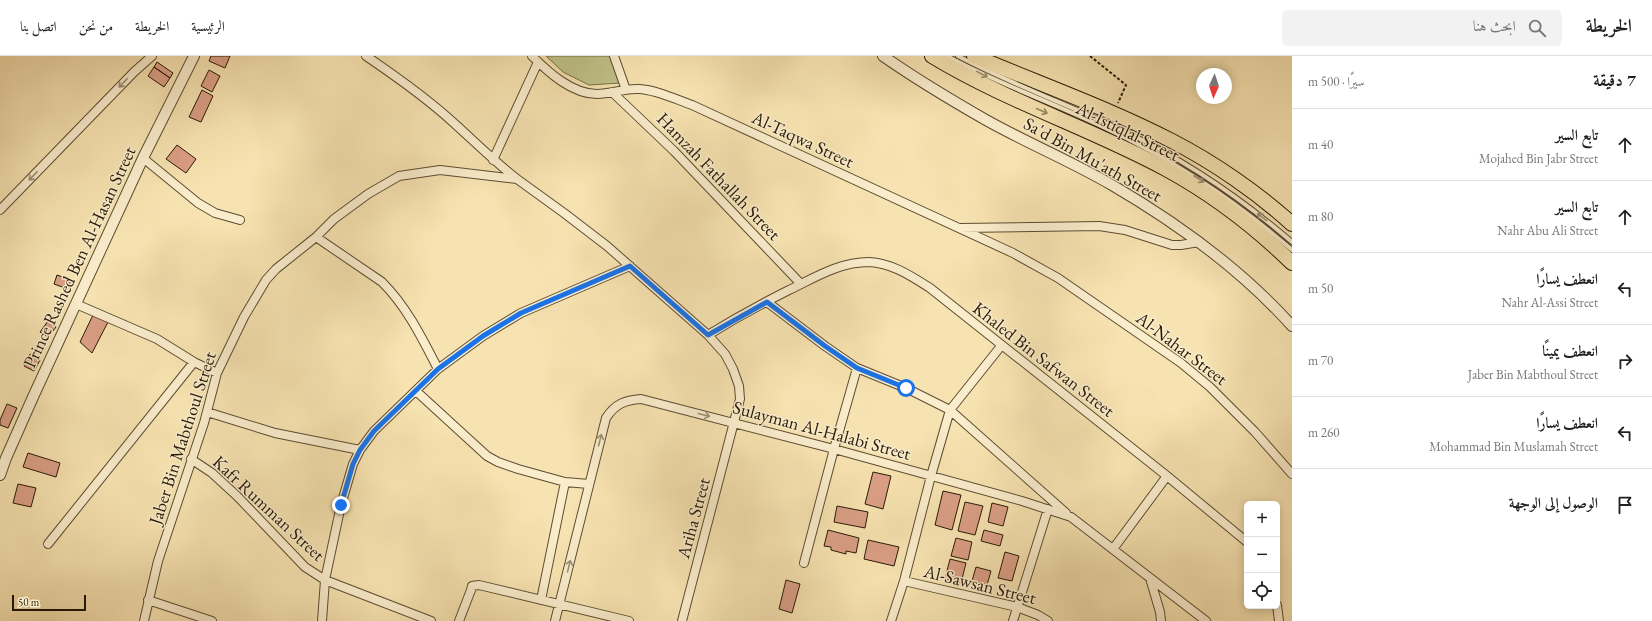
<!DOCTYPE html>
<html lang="ar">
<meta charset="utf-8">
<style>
body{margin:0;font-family:"EB Garamond",Amiri,serif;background:#f2f2f2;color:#222;direction:rtl}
.controls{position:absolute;right:12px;bottom:12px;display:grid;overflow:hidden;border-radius:6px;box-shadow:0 2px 10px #0003}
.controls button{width:36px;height:36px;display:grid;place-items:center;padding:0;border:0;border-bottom:1px solid #e0e0e0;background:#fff;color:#222;font:20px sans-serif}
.compass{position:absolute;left:1196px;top:12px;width:36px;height:36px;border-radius:50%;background:#fff;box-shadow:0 2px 10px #0003;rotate:183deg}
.scale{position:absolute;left:12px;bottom:10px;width:74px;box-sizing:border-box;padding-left:4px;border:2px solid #281a06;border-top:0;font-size:11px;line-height:14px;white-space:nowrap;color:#281a06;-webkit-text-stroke:3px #faedcc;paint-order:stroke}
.stop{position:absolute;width:12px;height:12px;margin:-9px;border:3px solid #1a73e8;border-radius:50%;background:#fff}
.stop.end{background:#1a73e8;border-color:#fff;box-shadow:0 1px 4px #0008}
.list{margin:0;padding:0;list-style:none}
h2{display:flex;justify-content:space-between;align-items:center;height:52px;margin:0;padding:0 16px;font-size:17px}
h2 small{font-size:13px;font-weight:400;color:#767676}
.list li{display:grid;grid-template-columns:26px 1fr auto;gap:12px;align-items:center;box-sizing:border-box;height:72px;padding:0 16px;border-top:1px solid #e0e0e0}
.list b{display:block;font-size:15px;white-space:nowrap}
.list p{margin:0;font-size:13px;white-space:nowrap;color:#767676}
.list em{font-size:13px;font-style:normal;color:#767676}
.icon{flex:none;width:22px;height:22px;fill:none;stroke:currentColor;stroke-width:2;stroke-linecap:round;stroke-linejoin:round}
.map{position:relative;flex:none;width:1292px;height:565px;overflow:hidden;direction:ltr}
header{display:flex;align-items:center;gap:24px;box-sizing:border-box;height:56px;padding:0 20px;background:#fff;border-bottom:1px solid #e0e0e0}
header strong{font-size:19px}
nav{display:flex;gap:22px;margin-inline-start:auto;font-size:14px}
.search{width:280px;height:36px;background:#f2f2f2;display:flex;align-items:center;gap:10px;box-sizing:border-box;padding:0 14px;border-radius:6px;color:#767676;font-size:15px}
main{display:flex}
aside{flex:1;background:#fff}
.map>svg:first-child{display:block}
.green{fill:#bfc389;stroke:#746e48}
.building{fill:#db9f86;stroke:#281a06}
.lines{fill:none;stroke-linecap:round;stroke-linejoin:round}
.service-casing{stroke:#5c4c31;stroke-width:6}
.minor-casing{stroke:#5c4c31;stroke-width:10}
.tertiary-casing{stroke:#5c4c31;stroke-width:12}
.trunk-casing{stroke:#281a06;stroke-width:16}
.path{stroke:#281a06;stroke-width:2;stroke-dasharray:3 2;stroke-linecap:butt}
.service{stroke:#faedcc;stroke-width:4}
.minor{stroke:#faedcc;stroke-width:8}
.tertiary{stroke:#faedcc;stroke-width:10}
.trunk{stroke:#f7e3b1;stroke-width:14}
.oneway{stroke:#9c8e73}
.oneway2{stroke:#9a8964}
.route{stroke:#1a73e8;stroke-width:5}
.labels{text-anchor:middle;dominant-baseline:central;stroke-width:3;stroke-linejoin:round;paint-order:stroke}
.street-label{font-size:18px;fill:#281a06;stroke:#faedcc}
</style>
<header>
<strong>الخريطة</strong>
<div class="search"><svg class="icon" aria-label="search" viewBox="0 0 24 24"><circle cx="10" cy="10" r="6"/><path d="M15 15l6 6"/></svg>ابحث هنا</div>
<nav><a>الرئيسية</a><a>الخريطة</a><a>من نحن</a><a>اتصل بنا</a></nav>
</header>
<main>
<aside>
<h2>7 دقيقة<small>سيرًا · 500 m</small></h2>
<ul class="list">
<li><svg class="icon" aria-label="ahead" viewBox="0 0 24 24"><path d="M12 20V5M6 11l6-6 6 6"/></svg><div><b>تابع السير</b><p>Mojahed Bin Jabr Street</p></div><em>40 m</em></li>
<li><svg class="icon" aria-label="ahead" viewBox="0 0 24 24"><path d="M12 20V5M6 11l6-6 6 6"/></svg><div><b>تابع السير</b><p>Nahr Abu Ali Street</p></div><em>80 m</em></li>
<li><svg class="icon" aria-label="left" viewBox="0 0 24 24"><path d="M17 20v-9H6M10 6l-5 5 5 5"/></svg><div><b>انعطف يسارًا</b><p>Nahr Al-Assi Street</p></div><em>50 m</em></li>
<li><svg class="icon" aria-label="right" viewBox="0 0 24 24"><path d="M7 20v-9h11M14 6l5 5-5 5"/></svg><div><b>انعطف يمينًا</b><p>Jaber Bin Mabthoul Street</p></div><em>70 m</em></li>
<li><svg class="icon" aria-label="left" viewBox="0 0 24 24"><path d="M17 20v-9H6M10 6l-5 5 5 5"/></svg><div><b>انعطف يسارًا</b><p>Mohammad Bin Muslamah Street</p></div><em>260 m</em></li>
<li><svg class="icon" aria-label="arrive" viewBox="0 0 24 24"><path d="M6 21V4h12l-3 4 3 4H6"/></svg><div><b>الوصول إلى الوجهة</b></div></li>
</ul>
</aside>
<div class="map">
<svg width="1292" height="565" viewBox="0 0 1292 565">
<rect width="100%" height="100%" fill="#f7e3b1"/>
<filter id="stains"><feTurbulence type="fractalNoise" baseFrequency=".005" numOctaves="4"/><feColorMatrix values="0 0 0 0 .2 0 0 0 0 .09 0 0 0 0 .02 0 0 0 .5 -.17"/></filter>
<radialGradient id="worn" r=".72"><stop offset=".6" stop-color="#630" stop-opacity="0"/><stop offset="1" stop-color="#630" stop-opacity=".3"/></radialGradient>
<path class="green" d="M546,0H614L620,27L589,29L563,16Z"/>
<path class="building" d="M211,0H230L225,12L209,5Z
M157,6L173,17L170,22L154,11Z
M154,11L170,22L164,31L148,20Z
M209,14L220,20L212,36L201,30Z
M202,34L213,40L201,66L189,61Z
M177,89L196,103L186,117L166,103Z
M57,219L71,224L68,233L54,228Z
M93,259L108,266L92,297L80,286Z
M48,265L56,271L48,281L40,276Z
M30,298L40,304L34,315L24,310Z
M7,348L17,352L8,372L0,369V364Z
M28,397L60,407L56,421L23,411Z
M873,416L891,420L883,453L865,448Z
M18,428L36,432L31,451L13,447Z
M943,435L961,439L952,474L935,469Z
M965,446L983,450L975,479L958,475Z
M992,447L1008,451L1003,470L988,466Z
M837,450L868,456L865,472L834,466Z
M828,474L859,482L856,497L846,495V498L831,494V491L824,490Z
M984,474L1003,479L1000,490L981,485Z
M956,482L972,486L968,504L951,500Z
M868,484L899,491L894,510L864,503Z
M1005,496L1019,500L1012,525L998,522Z
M950,503L966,507L961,527L945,523Z
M976,511L991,515L987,529L972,525Z
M786,524L800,528L792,557L779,553Z"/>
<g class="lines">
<g class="service-casing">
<path id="service" d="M947,0C996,27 1049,45 1099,69C1172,103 1231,141 1292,194
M958,0C1011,28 1069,49 1124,75C1185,104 1241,142 1292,186"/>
</g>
<g class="minor-casing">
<path id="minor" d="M366,0C397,21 428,43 455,68C476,87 495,106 517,123
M532,0C548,16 572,38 597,38C611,38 625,32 639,33C657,34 675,43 692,49L1013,197L1058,222L1181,307L1210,331L1255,376L1292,418
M614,0L626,34
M612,36L674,95L801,228
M143,102L198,147L215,157L240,164
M493,104L538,6
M0,154L134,16L152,0
M960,172L1099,170L1125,174L1172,189H1181L1199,186
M316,181L382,226C407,251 422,282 438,313
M767,246L825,290L857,312L906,332L950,354L1066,457
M76,248L157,283L194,306L217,317
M708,279C734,263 761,248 789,234C814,222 839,206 869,206C892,207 911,220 930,232L1167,420L1247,486
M416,335L487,400L498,406L518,413L565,426L589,428
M207,356L275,377L360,394
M191,403L212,417L237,440L305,511L325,524L431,565
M48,488L194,306
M1113,493L1167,420
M804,507L834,393L857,312
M1150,522L1160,556L1161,565
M904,525L1017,551L1038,559L1048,565
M148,544L212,565
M541,544L565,426
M1277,549L1279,565
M144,565L158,505L204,367L217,317L244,261L266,224L276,213L316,181L334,163L368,138L399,120L440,114L517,123L564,157L607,190L708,279L725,298L733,313L739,330L740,343L682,565
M322,565L325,524L341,449L353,408L360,394L374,375L438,313L483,280L521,257L630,210
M459,565L471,534L472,530L479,529L629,565
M555,565L606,362C615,348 625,344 641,343L834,393L1022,445L1071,461L1206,565
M891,565L904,525L931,420L950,354L1001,290
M1013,565L1048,453"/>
</g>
<g class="tertiary-casing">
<path id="tertiary" d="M883,0C916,23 951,44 986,64C1027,87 1071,105 1112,129C1177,167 1241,213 1292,270
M0,419L6,402L33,341L143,102L194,0"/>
</g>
<g class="trunk-casing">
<path id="trunk" d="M932,0C1006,45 1090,72 1166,113C1212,138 1255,171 1292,207
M974,0C1040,28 1108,52 1172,85C1213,106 1258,137 1292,168"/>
</g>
<path class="path" d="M1090,0L1126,29L1118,47"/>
<use href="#service" class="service"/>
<use href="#minor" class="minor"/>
<use href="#tertiary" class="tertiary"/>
<use href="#trunk" class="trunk"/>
</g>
<defs><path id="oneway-shaft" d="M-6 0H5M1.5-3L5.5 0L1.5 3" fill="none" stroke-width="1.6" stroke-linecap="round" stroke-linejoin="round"/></defs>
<g class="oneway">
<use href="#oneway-shaft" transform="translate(982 18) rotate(26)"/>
<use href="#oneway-shaft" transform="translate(123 27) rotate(134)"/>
<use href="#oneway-shaft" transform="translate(33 120) rotate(134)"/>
<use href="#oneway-shaft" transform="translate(1199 123) rotate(33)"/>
<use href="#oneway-shaft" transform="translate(1262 161) rotate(-142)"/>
<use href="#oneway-shaft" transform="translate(704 359) rotate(14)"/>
<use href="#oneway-shaft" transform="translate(600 384) rotate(-76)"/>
<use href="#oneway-shaft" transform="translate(569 510) rotate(-76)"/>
</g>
<use class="oneway2" href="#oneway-shaft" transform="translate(1042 55) rotate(24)"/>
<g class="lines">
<path class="route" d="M341,449L353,408L360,394L374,375L438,313L483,280L521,257L630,210L708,279L767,246L825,290L857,312L906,332"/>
</g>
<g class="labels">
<g class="street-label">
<text transform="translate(1128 75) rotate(26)">Al-Istiqlal Street</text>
<text transform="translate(803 83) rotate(25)">Al-Taqwa Street</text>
<text transform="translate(1093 103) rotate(29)">Sa'd Bin Mu'ath Street</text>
<text transform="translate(719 120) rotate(46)">Hamzah Fathallah Street</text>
<text transform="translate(79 201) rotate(-65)">Prince Rashed Ben Al-Hasan Street</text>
<text transform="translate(1182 292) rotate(37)">Al-Nahar Street</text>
<text transform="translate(1044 303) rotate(38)">Khaled Bin Safwan Street</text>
<text transform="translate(822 374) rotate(15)">Sulayman Al-Halabi Street</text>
<text transform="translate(182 382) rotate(-72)">Jaber Bin Mabthoul Street</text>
<text transform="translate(269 452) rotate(43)">Kafr Rumman Street</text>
<text transform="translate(693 462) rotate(-75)">Ariha Street</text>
<text transform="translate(980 528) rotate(14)">Al-Sawsan Street</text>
</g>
</g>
<rect width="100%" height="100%" filter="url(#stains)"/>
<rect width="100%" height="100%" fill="url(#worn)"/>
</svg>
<div class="controls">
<button>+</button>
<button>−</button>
<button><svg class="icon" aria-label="locate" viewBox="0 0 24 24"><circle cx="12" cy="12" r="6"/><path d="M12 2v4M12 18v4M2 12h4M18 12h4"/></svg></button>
</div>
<svg class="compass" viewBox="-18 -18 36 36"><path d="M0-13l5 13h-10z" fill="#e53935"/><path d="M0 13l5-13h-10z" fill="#767676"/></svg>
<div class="scale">50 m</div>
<div class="stop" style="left:906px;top:332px"></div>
<div class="stop end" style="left:341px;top:449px"></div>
</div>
</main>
